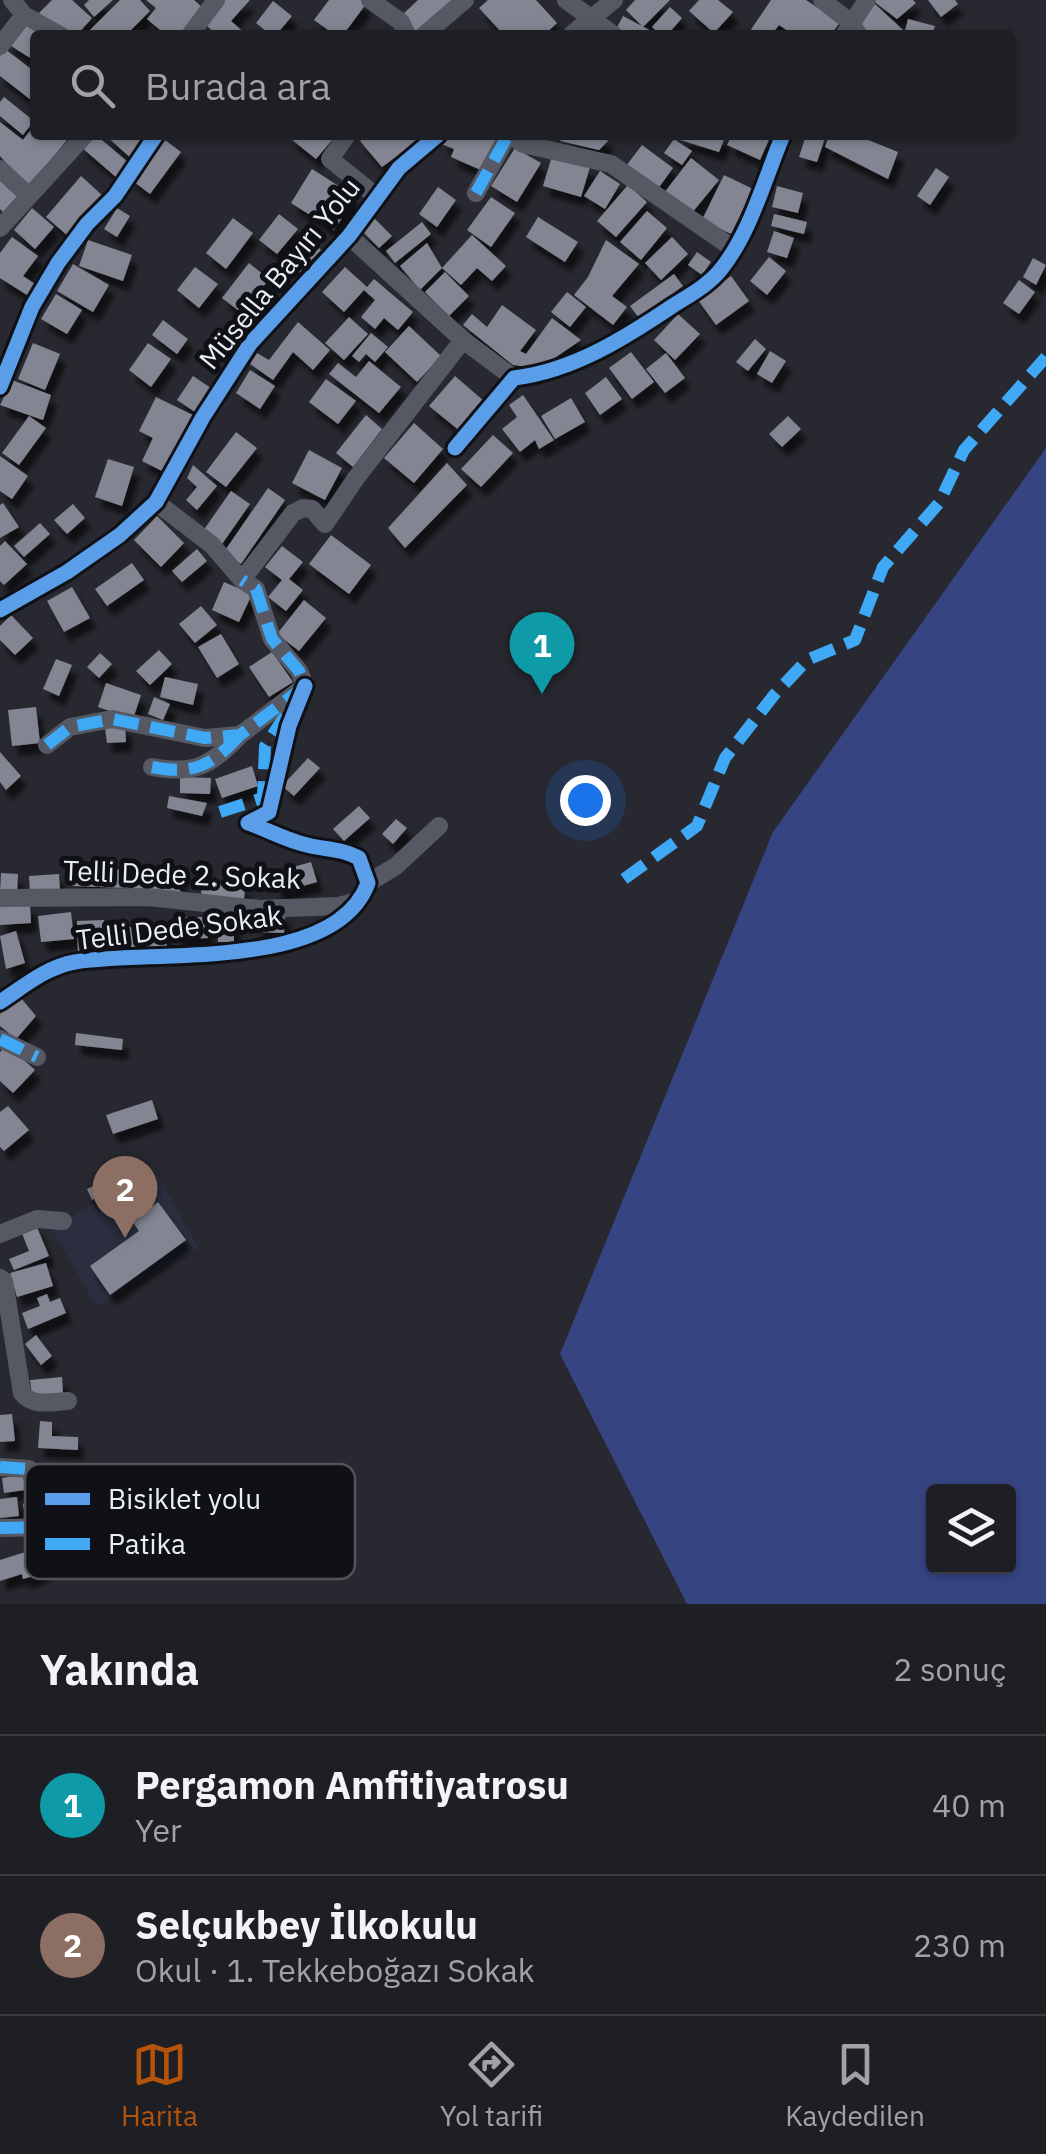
<!DOCTYPE html>
<html lang="tr">
<meta charset="utf-8">
<style>
body{margin:0;font-family:"IBM Plex Sans",sans-serif;background:#26272c;color:#f1f3f6}
.controls{position:absolute;right:30px;bottom:30px;display:grid;overflow:hidden;border-radius:10px;box-shadow:0 2px 8px #0004}
.controls button{width:90px;height:90px;display:grid;place-items:center;padding:0;border:0;border-bottom:2px solid #3c3d41;background:#1e1f24;color:#f1f3f6;font:50px sans-serif}
.you{position:absolute;left:585px;top:800px;width:35px;height:35px;margin:-25px;border:8px solid #fff;border-radius:50%;background:#1a73e8;box-shadow:0 0 0 15px #1a73e833}
.badge{display:grid;place-items:center;width:65px;height:65px;border-radius:50%;background:#b45309;color:#fff;font-size:32px;font-weight:700}
.pin{position:absolute;translate:-50% -82px;filter:drop-shadow(0 2px 5px #0008)}
.pin::after{content:'';position:absolute;top:52px;width:35px;height:30px;background:inherit;clip-path:polygon(0 0,100% 0,50% 100%)}
.list{margin:0;padding:0;list-style:none}
h2{display:flex;justify-content:space-between;align-items:center;height:130px;margin:0;padding:0 40px;font-size:42px}
h2 small{font-size:32px;font-weight:400;color:#a1a2a6}
.list li{display:grid;grid-template-columns:65px 1fr auto;gap:30px;align-items:center;box-sizing:border-box;height:140px;padding:0 40px;border-top:2px solid #3c3d41}
.list b{display:block;font-size:38px;white-space:nowrap}
.list p{margin:0;font-size:32px;white-space:nowrap;color:#a1a2a6}
.list em{font-size:32px;font-style:normal;color:#a1a2a6}
.icon{flex:none;width:55px;height:55px;fill:none;stroke:currentColor;stroke-width:2;stroke-linecap:round;stroke-linejoin:round}
.map{position:relative;flex:none;width:1046px;height:1604px;overflow:hidden}
.search{position:absolute;background:#1e1f24;box-shadow:0 2px 8px #0004;left:30px;right:30px;top:30px;height:110px;display:flex;align-items:center;gap:25px;box-sizing:border-box;padding:0 35px;border-radius:10px;color:#a1a2a6;font-size:38px}
.sheet{height:410px;background:#1e1f24}
nav{display:flex;justify-content:space-around;align-items:center;box-sizing:border-box;height:140px;border-top:2px solid #3c3d41;background:#1e1f24;font-size:28px;color:#a1a2a6}
nav a{display:grid;justify-items:center;gap:5px}
nav .on{color:#b45309}
.map>svg:first-child{display:block}
.built{fill:#2a2e3e}
.forest{fill:#364482;fill-rule:evenodd}
.building{fill:#838692;filter:url(#shadow)}
.lines{fill:none;stroke-linecap:round;stroke-linejoin:round}
.minor{stroke:#565963;stroke-width:18}
.quiet{stroke:#3fa9f5;stroke-width:12;stroke-dasharray:25 12;stroke-linecap:butt}
.cycleway-casing{stroke:#0f1116;stroke-width:21}
.cycleway{stroke:#5a9eea;stroke-width:15}
.labels{text-anchor:middle;dominant-baseline:central;stroke-width:10;stroke-linejoin:round;paint-order:stroke}
.street-label{font-size:28px;fill:#ebeef5;stroke:#0f1116}
.key{fill:#0f1116;stroke:#515359;stroke-width:2.5}
.key-label{font-size:28px;fill:#ebeef5}
</style>
<div class="map">
<svg width="1046" height="1604" viewBox="0 0 1046 1604">
<defs>
<filter id="shadow"><feDropShadow dx="6" dy="10" stdDeviation="2.5" flood-color="#0009"/></filter>
</defs>
<rect width="100%" height="100%" fill="#282930"/>
<path class="built" d="M154,1169L199,1248L96,1306L51,1228Z"/>
<path class="forest" d="M1046,448V1604H687L560,1354L773,832ZM934,1492H1008V1566H934Z"/>
<path class="building" d="M52,0H72L92,18L77,35H66L36,16Z
M89,0H113L94,17L84,5Z
M120,0H140L150,11L126,35H85Z
M146,0H194L202,7L180,35H166L147,19L156,8Z
M224,0H250L231,21L247,35H217L207,26Z
M329,0H361L366,4L343,35H335L314,20Z
M418,0H455L412,35L401,16Z
M488,0H536L557,23L544,35H504L479,8Z
M635,0H670L643,27L626,10Z
M699,0H718L733,12L714,33L689,11Z
M771,0H806L840,22L831,35H794L779,25L775,30L782,35H756L750,31Z
M872,0H913L916,3L897,19Z
M928,0H955L958,4L941,17Z
M273,1L292,16L276,35H271L256,23Z
M875,4L903,30L898,35H872L858,22Z
M670,7L682,18L669,33L675,35H661L652,27Z
M623,16L653,32L652,35H623L615,31Z
M908,19L935,26L932,35H904Z
M24,20L47,35H35V61L8,44Z
M5,49L35,72V103L0,76V56Z
M4,97L34,121L23,135L0,116V102Z
M0,122L23,140L35,124V135H71L28,188L0,156Z
M89,135H96L129,163L117,178L80,146Z
M105,135H154L132,159Z
M286,135H326L332,140L316,159Z
M367,135H389L392,139L397,135H426L382,167L360,141Z
M446,135H487L497,139L483,171L451,157L454,149L441,144Z
M566,135H601L608,141L599,150L560,141Z
M683,135H726L719,152L680,140Z
M732,135H771L760,160L727,145Z
M806,135H826L817,162L799,157Z
M829,135H856L898,152L888,179L825,147Z
M161,137L181,152L150,194L129,178Z
M674,139L692,151L682,165L664,153Z
M642,145L673,168L657,190L626,166Z
M515,148L541,163L517,202L491,186Z
M552,156L590,167L581,197L543,186Z
M691,158L719,180L691,214L664,193Z
M936,168L949,177L930,205L917,196Z
M312,169L356,197L334,230L291,203Z
M600,171L620,184L605,209L584,196Z
M724,175L753,189L731,234L702,220Z
M81,176L102,195L68,236L46,217Z
M0,177L19,195L3,212L0,209Z
M628,185L647,202L616,237L597,221Z
M777,186L803,193L798,213L772,207Z
M438,187L456,200L437,227L419,214Z
M491,197L515,213L491,247L467,230Z
M32,208L54,227L35,249L14,230Z
M117,208L130,216L117,237L104,229Z
M647,211L667,228L641,260L620,242Z
M279,214L298,229L277,254L259,240Z
M774,214L807,222L804,234L771,226Z
M538,217L578,242L565,262L526,237Z
M233,218L253,233L226,269L206,253Z
M374,218L392,236L379,248L362,231Z
M422,222L431,234L395,263L386,251Z
M774,231L794,238L787,258L767,252Z
M472,235L506,266L492,281L477,268L461,285L442,268Z
M307,236L321,250L298,274L283,261Z
M12,237L38,256L23,276L35,284L27,295L0,278V253Z
M672,237L688,254L661,280L645,263Z
M88,240L132,255L123,281L79,266Z
M606,240L639,264L612,296L627,307L613,325L574,295L588,277Z
M427,243L442,268L420,290L400,266Z
M697,252L711,262L702,275L688,265Z
M769,257L786,271L767,295L750,281Z
M1033,258L1046,265L1036,285L1023,277Z
M249,263L269,279L243,314L222,298Z
M73,264L109,285L93,312L57,291Z
M195,267L218,284L199,308L177,290Z
M345,267L367,287L374,279L413,312L398,330L384,318L375,329L361,317L375,300L364,290L344,312L322,292Z
M445,272L469,296L449,316L425,292Z
M674,274L683,286L639,318L630,306Z
M731,276L749,301L716,325L698,300Z
M1019,280L1035,292L1019,314L1003,303Z
M567,292L586,307L570,327L551,312Z
M56,294L82,310L67,334L41,319Z
M502,305L536,330L520,351L526,354L552,318L581,340L531,374L529,367L513,365L463,325L472,314L487,327Z
M678,314L700,334L675,360L654,340Z
M349,317L368,334L344,360L325,343Z
M163,320L188,339L177,354L152,335Z
M298,322L330,350L313,370L293,352L273,380L250,364L257,353L269,360Z
M409,326L441,356L417,382L385,352Z
M371,333L388,347L375,362L366,354L359,362L352,356Z
M755,339L766,349L748,371L736,362Z
M33,343L60,354L45,390L18,379Z
M148,343L171,359L151,387L129,370Z
M770,351L786,361L772,383L757,374Z
M631,352L654,382L632,399L609,368Z
M666,353L685,378L665,393L646,369Z
M369,361L401,387L379,413L329,374L338,363L356,377Z
M250,370L275,386L260,409L236,393Z
M193,376L211,388L195,412L177,400Z
M455,376L485,402L460,431L429,406Z
M606,377L622,399L600,415L585,393Z
M326,379L356,401L338,424L309,402Z
M12,380L51,395L43,420L0,405Z
M523,395L554,440L539,449L535,440L520,452L502,429L517,417L509,405Z
M156,397L195,416L166,473L142,461L153,438L139,431Z
M571,398L585,422L555,439L541,416Z
M366,415L382,429L353,467L336,453Z
M29,416L46,428L19,465L2,453Z
M788,416L801,429L782,447L769,434Z
M414,423L443,449L414,483L384,458Z
M236,432L257,448L226,487L206,472Z
M493,435L513,453L481,487L461,469Z
M309,450L342,468L325,500L292,483Z
M0,456L28,476L12,499L0,491Z
M108,459L134,467L122,506L95,497Z
M447,463L467,485L405,548L388,528Z
M193,465L217,486L197,510L186,500L197,487L187,478Z
M268,488L285,500L241,564L224,552Z
M231,491L250,504L222,544L203,531Z
M3,503L19,527L0,538V505Z
M73,504L85,518L67,534L54,520Z
M157,516L184,543L161,567L134,540Z
M40,523L50,534L24,557L14,546Z
M331,535L371,565L349,594L309,564Z
M5,541L27,564L4,585L0,581V546Z
M282,546L303,562L289,579L303,590L286,611L268,597L282,580L265,567Z
M197,549L207,561L182,582L172,571Z
M132,563L144,580L107,606L95,589Z
M224,582L252,594L239,622L212,610Z
M72,587L90,618L64,632L47,601Z
M304,600L326,618L299,651L277,634Z
M201,606L217,625L195,643L179,624Z
M11,615L33,638L15,655L0,640V626Z
M221,634L239,664L217,678L198,647Z
M159,650L172,664L150,685L136,671Z
M272,652L293,682L269,697L249,667Z
M100,653L112,664L99,678L87,667Z
M56,659L72,665L59,696L43,689Z
M165,677L198,684L193,705L160,697Z
M106,683L141,695L133,719L98,707Z
M154,697L170,704L163,720L148,714Z
M36,707L40,743L12,746L8,710Z
M125,725L126,742L107,743L105,727Z
M0,752L21,776L6,790L0,782Z
M308,758L320,768L294,796L282,786Z
M252,766L258,786L222,798L215,779Z
M180,777L211,778L210,794L180,793Z
M169,796L207,803L202,816L167,808Z
M359,806L370,818L344,841L333,829Z
M396,819L407,828L393,844L382,834Z
M311,862L317,882L278,893L272,873Z
M135,867L181,870L180,892L133,889Z
M73,868L130,870L129,888L72,886Z
M1,873L18,874L17,894L0,893Z
M59,874L60,891L30,893L29,876Z
M202,882L245,886L244,900L201,897Z
M30,904L31,923L0,925V906Z
M71,912L74,939L41,942L38,916Z
M217,912L234,913V942H218Z
M257,913L285,914L284,933L257,932Z
M175,917H207L208,938L176,939Z
M104,920L105,953L78,954L77,921Z
M164,923L167,946L118,952L115,929Z
M16,931L25,963L6,969L0,936Z
M21,998L36,1016L16,1039L0,1026V1014Z
M76,1033L123,1039L122,1050L75,1045Z
M7,1045L35,1070L13,1093L0,1081V1052Z
M152,1100L158,1119L113,1134L106,1115Z
M8,1106L29,1130L4,1151L0,1147V1112Z
M110,1178L115,1189L92,1200L87,1189Z
M158,1202L186,1240L110,1295L90,1266L139,1231L132,1221Z
M36,1225L49,1256L14,1270L9,1259L29,1251L21,1231Z
M46,1263L53,1286L17,1297L10,1273Z
M47,1294L50,1302L60,1298L66,1313L28,1329L22,1313L40,1306L37,1298Z
M36,1335L52,1356L41,1365L25,1344Z
M62,1377L63,1393L32,1397L30,1380Z
M12,1414L15,1441L0,1442V1415Z
M40,1421L52,1422V1436L78,1437V1450L38,1448Z
M23,1475L25,1490L4,1493L2,1478Z
M17,1497L19,1516L0,1518V1499Z
M48,1501L50,1519L26,1522L23,1504Z
M35,1549L43,1573L23,1579L22,1574L0,1581V1560Z"/>
<g class="lines">
<path class="minor" d="M12,0L24,15L60,35
M370,0L401,22L407,35
M566,0L614,35
M822,0L850,22L859,35
M190,35L216,0
M424,35L465,0
M571,35L614,0
M844,35L867,0
M0,46L24,15
M347,135L330,159L376,196
M511,135L523,144L611,164L734,249
M0,169L28,195
M476,193L508,135
M0,228L85,135
M349,236L463,340L514,378
M0,387L32,307L58,263L87,224L115,196L156,135
M455,448L514,378C573,371 625,338 674,305C690,295 710,284 722,268C751,231 765,178 783,135
M156,502L212,545L242,580L293,513L303,508L312,509L325,524L356,478L463,340
M0,610L67,572L120,535L156,502L203,417L250,344L349,236L399,168L438,135
M47,745L70,727L112,719L205,738L240,735L305,686L299,671L272,639L256,589L242,580
M152,767C194,775 211,766 240,735
M368,883L396,866L439,826
M0,898L148,897L260,909L339,906L361,900
M0,1002C23,987 46,967 75,962C152,949 335,973 368,883L359,858C340,848 324,850 303,844C284,839 268,830 248,823L269,812L289,726L305,686
M0,1039L37,1057
M0,1234L37,1219L63,1221
M0,1278L4,1281L22,1393C33,1407 51,1402 68,1401
M0,1467L29,1469
M0,1528L57,1527"/>
<path class="quiet" d="M476,193L508,135
M47,745L70,727L112,719L205,738L240,735L305,686L299,671L272,639L256,589L242,580
M152,767C194,775 211,766 240,735
M220,812L263,798L265,746L285,716
M624,879L697,826L725,758L774,695L807,660L855,640L883,567L939,503L964,450L1046,357
M0,1039L37,1057
M0,1467L29,1469
M0,1528L57,1527"/>
<g class="cycleway-casing">
<path id="cycleway" d="M0,387L32,307L58,263L87,224L115,196L156,135
M455,448L514,378C573,371 625,338 674,305C690,295 710,284 722,268C751,231 765,178 783,135
M0,610L67,572L120,535L156,502L203,417L250,344L349,236L399,168L438,135
M0,1002C23,987 46,967 75,962C152,949 335,973 368,883L359,858C340,848 324,850 303,844C284,839 268,830 248,823L269,812L289,726L305,686"/>
</g>
<use href="#cycleway" class="cycleway"/>
</g>
<g class="labels">
<g class="street-label">
<text transform="translate(279 273) rotate(-51)">Müsella Bayırı Yolu</text>
<text transform="translate(182 874) rotate(2)">Telli Dede 2. Sokak</text>
<text transform="translate(179 927) rotate(-7)">Telli Dede Sokak</text>
</g>
</g>
<rect x="25" y="1464" width="330" height="115" rx="15" class="key"/>
<rect x="45" y="1493" width="45" height="12" fill="#5a9eea"/>
<rect x="45" y="1538" width="45" height="12" fill="#3fa9f5"/>
<g class="key-label">
<text x="108" y="1509">Bisiklet yolu</text>
<text x="108" y="1554">Patika</text>
</g>
</svg>
<div class="controls">
<button><svg class="icon" aria-label="layers" viewBox="0 0 24 24"><path d="M12 4l9 5-9 5-9-5zM3 14l9 5 9-5"/></svg></button>
</div>
<div class="you"></div>
<div class="pin badge" style="left:542px;top:694px;background:#0f9aa8">1</div>
<div class="pin badge" style="left:125px;top:1238px;background:#8d6e63">2</div>
<div class="search"><svg class="icon" aria-label="search" viewBox="0 0 24 24"><circle cx="10" cy="10" r="6"/><path d="M15 15l6 6"/></svg>Burada ara</div>
</div>
<section class="sheet">
<h2>Yakında<small>2 sonuç</small></h2>
<ul class="list">
<li><span class="badge" style="background:#0f9aa8">1</span><div><b>Pergamon Amfitiyatrosu</b><p>Yer</p></div><em>40 m</em></li>
<li><span class="badge" style="background:#8d6e63">2</span><div><b>Selçukbey İlkokulu</b><p>Okul · 1. Tekkeboğazı Sokak</p></div><em>230 m</em></li>
</ul>
</section>
<nav>
<a class="on"><svg class="icon" aria-label="map" viewBox="0 0 24 24"><path d="M3 6l6-2 6 2 6-2v14l-6 2-6-2-6 2zM9 4v14M15 6v14"/></svg>Harita</a>
<a><svg class="icon" aria-label="directions" viewBox="0 0 24 24"><path d="M12 3l9 9-9 9-9-9zM9 14v-3h6M13 9l2 2-2 2"/></svg>Yol tarifi</a>
<a><svg class="icon" aria-label="saved" viewBox="0 0 24 24"><path d="M7 4h10v16l-5-4-5 4z"/></svg>Kaydedilen</a>
</nav>
